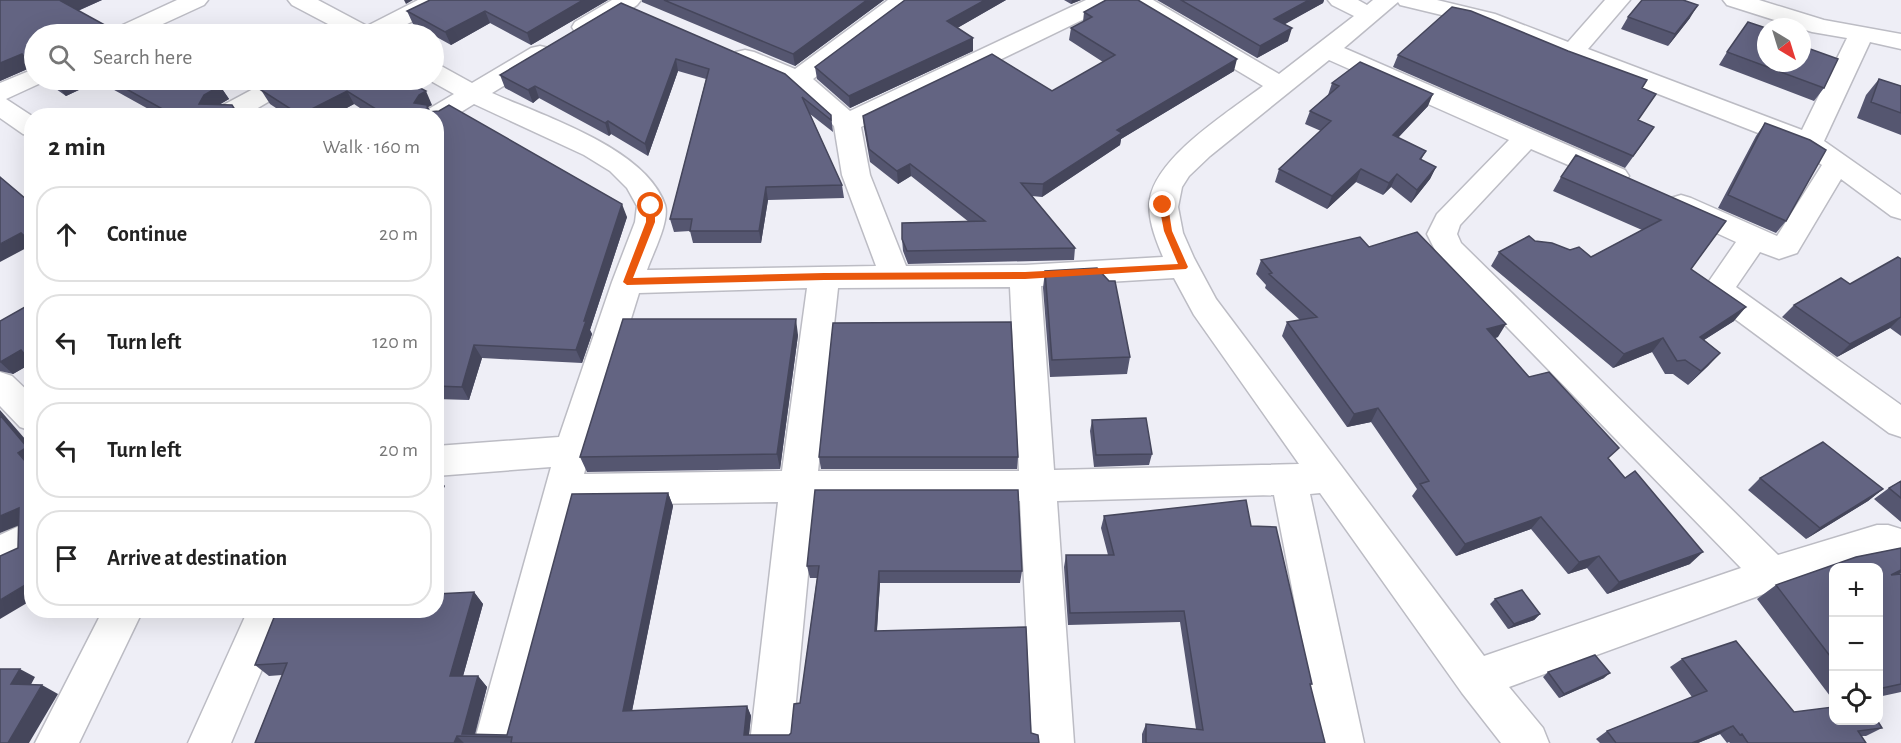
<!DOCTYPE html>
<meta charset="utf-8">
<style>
body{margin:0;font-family:"Alegreya Sans",sans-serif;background:#f6f6f6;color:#222}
.controls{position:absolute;right:18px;bottom:18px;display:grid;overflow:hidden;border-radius:12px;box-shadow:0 6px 24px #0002}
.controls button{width:54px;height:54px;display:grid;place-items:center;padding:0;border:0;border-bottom:2px solid #e0e0e0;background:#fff;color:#222;font:30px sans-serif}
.compass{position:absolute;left:1757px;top:18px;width:54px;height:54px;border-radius:50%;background:#fff;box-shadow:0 6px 24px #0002;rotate:142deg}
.stop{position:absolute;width:18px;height:18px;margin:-14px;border:4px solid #ea580c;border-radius:50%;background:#fff}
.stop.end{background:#ea580c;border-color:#fff;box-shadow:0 2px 6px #0008}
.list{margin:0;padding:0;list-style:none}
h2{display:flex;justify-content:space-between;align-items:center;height:78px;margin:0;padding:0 24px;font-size:26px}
h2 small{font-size:20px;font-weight:400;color:#767676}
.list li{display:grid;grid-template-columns:39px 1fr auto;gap:18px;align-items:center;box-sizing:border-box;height:96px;margin:0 12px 12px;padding:0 12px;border:2px solid #e0e0e0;border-radius:24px}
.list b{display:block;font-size:22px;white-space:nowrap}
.list em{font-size:20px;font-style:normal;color:#767676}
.icon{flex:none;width:33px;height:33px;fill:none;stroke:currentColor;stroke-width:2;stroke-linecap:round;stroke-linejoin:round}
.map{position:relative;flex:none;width:1901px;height:743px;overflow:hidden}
.search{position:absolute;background:#fff;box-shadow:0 6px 24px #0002;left:24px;top:24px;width:420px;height:66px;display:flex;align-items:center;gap:15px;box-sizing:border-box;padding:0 21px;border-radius:33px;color:#767676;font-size:22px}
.panel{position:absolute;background:#fff;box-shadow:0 6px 24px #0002;left:24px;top:108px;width:420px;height:510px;border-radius:24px}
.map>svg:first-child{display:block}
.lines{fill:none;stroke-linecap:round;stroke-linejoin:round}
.minor-casing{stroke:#bcbcc4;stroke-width:3}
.minor{fill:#fff;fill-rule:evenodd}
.wall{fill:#555670}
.shaded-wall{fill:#45465b}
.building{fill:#636482;stroke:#45465b;stroke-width:1.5}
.route{fill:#ea580c}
</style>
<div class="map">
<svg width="1901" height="743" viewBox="0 0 1901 743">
<rect width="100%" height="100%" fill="#eeeef6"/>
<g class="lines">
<g class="minor-casing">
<path id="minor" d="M177,0H208L204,5L141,34H111L114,29Z
M288,0H318L367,26L418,0H448L444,5L388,34H347L292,5Z
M612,0H641L637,5C620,16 596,37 575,32L572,27L575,22Z
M888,0H915L911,5L813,79L850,111L1086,0H1117L1113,5L861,127L870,175L906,266L1025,265L1163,257C1156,240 1147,219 1150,199C1157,156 1230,111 1263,86L1128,5L1124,0H1153L1279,74L1354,16L1332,5L1328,0H1358L1367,5L1373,0H1437L1495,14L1568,42L1605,0H1630L1588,49L1802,130L1847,38L1812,32L1727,5L1723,0H1759L1824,20L1901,34V49L1870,42L1824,141L1901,195V219L1891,216L1841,179L1797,253L1779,259L1760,252L1736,287L1901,405V437L1889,433L1712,302L1705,287L1736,242L1671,212L1667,205L1671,198L1681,195L1691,198L1777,236L1822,165L1799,149L1479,24L1400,5L1398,2L1344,48L1625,170L1629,176L1625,182L1615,185L1531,149L1460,225L1457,234L1461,243L1778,555L1877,525H1888L1901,529V567L1877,557L1846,568H1834V571L1772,591L1509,687L1543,728L1549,743H1501L1462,693L1320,493L1310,494L1364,743H1322L1274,495L1057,501L1074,743H1032L1020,501H815L792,743H750L778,502L577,505L516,743H474L551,467L436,476V446L559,437L612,282L635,222L637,206L627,188L610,171L584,155L474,104L445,122L436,124V116H423L427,110L454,94L429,80H434V65L443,67L472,83L531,48L540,46L549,48L552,53L549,58L492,93C543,116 646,148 665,205C670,221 652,255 647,270L876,266L842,175L834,126L788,84L736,62L733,57L736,52L745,50L754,52L795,69ZM1329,60L1509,140L1437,214L1427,234L1438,256L1741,568L1484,656L1216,299L1194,258L1183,233L1178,207L1182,187L1189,176L1210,156ZM1174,278L1194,315L1299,464L1054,470L1041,286ZM1010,287L1019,471H818L838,288ZM807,288L782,471L584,474L590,451L639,293Z
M34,69V80H45L43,82L6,99L32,116V136L23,134L0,118V83Z
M270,80H301L297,85L244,116H210L214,110Z
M0,372L12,376L32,395V431L20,427L0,406Z
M32,520V556L0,572V535Z
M103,610H143L79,743H35Z
M248,610H287L231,743H188Z"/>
</g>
<use href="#minor" class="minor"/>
</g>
<path class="wall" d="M0,0H102L78,11L34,34V71L32,67L0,81Z
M608,0L531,45L490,23L451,45L413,24L407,11Z
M642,0H884L795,66L642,2Z
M905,0H1006L957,28L973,38V51L850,108L817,79L815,67Z
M1064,0H1081L1071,4Z
M1157,0H1324L1323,3L1284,24L1288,41L1257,58Z
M621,3L785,74L831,115L833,132L810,114L842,185L844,198L768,200L761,243H693L690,231L674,232L670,219L706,79L678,71L648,156L611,134L609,136L539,98L533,103L505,88L500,75Z
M1084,12L1234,71L1121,139L1120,145L1042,197L1032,196L1075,248L1074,260L908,264L903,251L902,239L969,222L911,176L898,184L870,162L864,128L863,116L1052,91L1103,62L1069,40L1071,28L1083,22Z
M1628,17L1690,18L1668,46L1621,29Z
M1727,52L1824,88L1814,101L1719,65Z
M1398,55L1642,88L1656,94L1638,120L1646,139L1625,168L1393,67Z
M1879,79L1901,86V135L1857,118L1866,95Z
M44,80H216L229,99L219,105L239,116H161L98,81L66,96L46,82Z
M280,80L432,105L428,107L431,112L627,217L590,330L592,334L582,363L482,358L469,400L436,399V116H372L354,104L332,116H288L270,104L261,90Z
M1332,83L1428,106L1398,138L1426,151L1421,160L1436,167L1430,179L1411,203L1391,187L1383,195L1356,182L1327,209L1275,182L1279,169L1321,131L1305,124L1310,111L1328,95Z
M1765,123L1786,221L1776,233L1718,208L1756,136Z
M1561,177L1726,221L1691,269L1734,321L1704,340L1720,353L1708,366L1688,385L1673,374H1665L1652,352L1613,368L1491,266L1499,252L1535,241L1570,250L1591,257L1642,230L1553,191Z
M1369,247L1498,337L1495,338L1529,377L1609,459L1690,564L1607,594L1587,568L1568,574L1531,529L1456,556L1412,496L1417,489L1371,422L1347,427L1282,336L1287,322L1300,320L1265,288L1266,285L1256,274L1261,260Z
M1901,259V336L1890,328L1837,357L1782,317L1794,305L1850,284Z
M1045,271L1130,357L1127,374L1050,377L1043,288Z
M0,321L32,363L13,374L0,371Z
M798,335L780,469L587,472L580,457Z
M1092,420L1152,454L1149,465L1094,467L1090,431Z
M819,457H1018L1017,469H821Z
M1760,478L1883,489L1868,501L1806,539L1748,490Z
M1901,481V522L1874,499L1889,488Z
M668,493L673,506L632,711L747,706L751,716L749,735H789L791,733L800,703L817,578H810L807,566L1022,571L1020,583H880L877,631L1031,733L1039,743H255L282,675L269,676L255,665L474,592L483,604L463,676H478L487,687L475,735H507Z
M1104,516L1251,526L1312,684L1310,686L1325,743H1142V734L1146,724L1196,729L1180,622L1068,625L1064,567L1066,555H1108L1101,528Z
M1901,548V573L1898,574H1901V692L1878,697V567H1833V700L1757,599L1776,585L1856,557Z
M1495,599L1540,614L1534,620L1508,629L1490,604Z
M1682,659L1794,712L1882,728L1866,736H1861L1866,743H1730L1729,742L1727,743L1720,734L1698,743H1600L1596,739L1607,731L1692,697L1670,667Z
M1548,672L1604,678L1559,698L1543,677Z"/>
<path class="shaded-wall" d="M63,0H102L70,14L61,1Z
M404,0H413L406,4Z
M583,0H608L531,45L527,33Z
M867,0H884L795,66L793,54Z
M985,0H1006L947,34V21Z
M1072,0H1081L1071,4Z
M1309,0H1324L1323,3L1271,32L1274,19Z
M1698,5L1690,18L1668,46L1675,34Z
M485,11L490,23L451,45L445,32Z
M1292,28L1288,41L1257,58L1260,46Z
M973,38V51L850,108L849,96Z
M22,54L32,67L0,81V63Z
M676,59L678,71L648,156L645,144Z
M1237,59L1234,71L1121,139L1120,145L1042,197L1043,184L1117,130Z
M62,80H97L98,81L66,96L55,83Z
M216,80L229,99L213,108L199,104L204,95Z
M535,86L539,98L533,103L528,90Z
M347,91L354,104L332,116H300V115Z
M426,91L432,105L428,107L432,116L414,103L419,95Z
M1433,94L1428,106L1388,148L1393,135Z
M608,121L611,134L609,136L605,123Z
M910,164L911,176L898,184L897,171Z
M1436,167L1430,179L1411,203L1417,190Z
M1361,169L1356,182L1327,209L1332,196Z
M1397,174L1391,187L1383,195L1389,183Z
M766,187L768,200L761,243L759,231Z
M622,204L627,217L590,330L592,334L582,363L576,350L584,321Z
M21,233L32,244V245L0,262V244Z
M1746,307L1734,321L1688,350L1700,337Z
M1901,317L1890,328L1837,357L1850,344Z
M796,319L798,335L780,469L777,454Z
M1506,324L1498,337L1479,343L1487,329Z
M1663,338L1652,352L1613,368L1624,354Z
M474,345L482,358L469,400L462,387Z
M21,350L32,363L13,374L0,362Z
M1720,353L1708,366L1688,385L1701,371Z
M1378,408L1371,422L1347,427L1354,414Z
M0,410L32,447V469L18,453L0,415Z
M436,475L445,486L436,504Z
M1883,489L1868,501L1806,539L1820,528Z
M668,493L673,506L630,721L623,711Z
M19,508L32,520L0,533V516Z
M1541,517L1531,529L1456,556L1465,544Z
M1703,552L1690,564L1607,594L1619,582Z
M1599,556L1587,568L1568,574L1579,562Z
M1901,570V573L1878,585L1891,575Z
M879,571L880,583L876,642L875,631Z
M32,581V600L0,619V600Z
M474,592L483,604L460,687L450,676Z
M1540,614L1534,620L1508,629L1514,624Z
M20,669L35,677L27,692L11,684Z
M1610,673L1604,678L1559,698L1564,694Z
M478,676L487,687L474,736L462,734Z
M42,685L58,694L29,743H8Z
M747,706L751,716L748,743L744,735Z
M1733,726L1720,734L1698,743H1692Z
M457,736L464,743H454Z"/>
<path class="building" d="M0,0H63L61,1L121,34H34V65L29,64L22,54L0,63Z
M430,0H583L527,33L485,11L445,32L407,11Z
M664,0H867L793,54Z
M905,0H985L947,21L973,38L849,96L815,67Z
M1106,0H1138L1237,59L1117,130L1122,133L1043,184L1021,183L1075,248L907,251L902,239V223L985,221L910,164L897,171L869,149L863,116L992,54L1052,91L1115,55L1071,28L1092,17L1084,12Z
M1181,0H1309L1274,19L1292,28L1260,46Z
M1642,0H1683L1698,5L1675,34L1628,17Z
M621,3L785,74L831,115V120L802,97L842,185L766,187L759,231H690L692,219H670L709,69L676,59L645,144L608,121L605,123L535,86L528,90L500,75Z
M1452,7L1471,11L1568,51L1647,80L1642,88L1656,94L1638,120L1654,127L1633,156L1398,55Z
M1748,22L1766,28V63H1802V46L1838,59L1824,88L1727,52Z
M176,31L181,34H167Z
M1360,62L1433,94L1393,135L1426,151L1420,159L1436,167L1417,190L1397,174L1389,183L1361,169L1332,196L1279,169L1331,121L1310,111L1339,86L1332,83Z
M1879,79L1901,86V113L1871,102Z
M51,80H62L55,83Z
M110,80H216L220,86L204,95L199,104L232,105L239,116H175Z
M280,80H405L426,91L419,95L414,103L427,105L428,112L439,111L449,105L622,204L584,321H586L576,350L474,345L462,387L436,386V116H387L347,91L300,115L261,90Z
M1765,123L1810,140L1826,150L1786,221L1728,195Z
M1576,155L1726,221L1691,269L1746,307L1700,337L1720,353L1701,371L1685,360L1677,361L1663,338L1624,354L1499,252L1529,236L1535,241L1552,243L1570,250L1579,247L1591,257L1661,220L1561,177Z
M0,177L26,199L32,196V243L21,233L0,244Z
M1417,232L1506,324L1487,329L1529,377L1549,372L1619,448L1608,458L1625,478L1635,471L1703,552L1619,582L1599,556L1579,562L1541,517L1465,544L1420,484L1429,481L1378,408L1354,414L1287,322L1317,317L1269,274L1272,273L1261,260L1360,237L1369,247Z
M1898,257L1901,259V317L1850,344L1794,305L1841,278L1850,284Z
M1097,268L1109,281H1115L1130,357L1052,360L1045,271Z
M32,303V363L21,350L0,362V321Z
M623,319H796L777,454L580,457Z
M1011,322L1018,457H819L833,323Z
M0,415L27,447L18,453L32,469V581L0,600V556L18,548L19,508L0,516Z
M1146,418L1152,454L1096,455L1092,420Z
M1823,442L1883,489L1820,528L1760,478Z
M1901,481V498L1889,488Z
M815,490H1018L1022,571H879L875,631L1026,627L1031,733L1038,735L1039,743H511L512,737L457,736L454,743H255L287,663L255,665L277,610H436V594L474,592L450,676H478L462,734L507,735L572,494L668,493L623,711L747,706L744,735H789L791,733L794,704L800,703L819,566H807Z
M1246,500L1251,526L1276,527L1312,684H1310L1325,743H1146V724L1203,730L1184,611L1070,613L1066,555H1114L1104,516Z
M1901,548V570L1891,575L1901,574V684L1878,689V567H1833V660L1776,585L1856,557Z
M1522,590L1540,614L1514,624L1495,599Z
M1736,641L1794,712L1833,707V720H1877L1882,728L1858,731L1866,743H1748L1742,734L1740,735L1733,726L1692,743H1616L1607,731L1707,691L1682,659Z
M1595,655L1610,673L1564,694L1548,672Z
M0,669H20L11,684L42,685L8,743H0Z"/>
<path class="route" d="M1163,202L1168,205L1172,231L1188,267L1186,269L1025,279L824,280L627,285L623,282L646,222V206L651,203L655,206V222L633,278L824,273L1025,272L1178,264L1164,231L1159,205Z"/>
</svg>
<div class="controls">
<button>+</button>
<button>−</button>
<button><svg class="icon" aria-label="locate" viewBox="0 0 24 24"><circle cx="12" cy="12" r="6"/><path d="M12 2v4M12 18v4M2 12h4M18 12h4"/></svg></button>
</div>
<svg class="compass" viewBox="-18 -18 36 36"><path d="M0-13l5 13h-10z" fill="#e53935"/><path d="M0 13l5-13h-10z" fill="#767676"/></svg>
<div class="stop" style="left:651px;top:206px"></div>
<div class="stop end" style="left:1163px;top:205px"></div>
<div class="search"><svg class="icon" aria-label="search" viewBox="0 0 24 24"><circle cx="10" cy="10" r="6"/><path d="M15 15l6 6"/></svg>Search here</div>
<section class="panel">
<h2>2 min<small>Walk · 160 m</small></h2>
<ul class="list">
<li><svg class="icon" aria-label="ahead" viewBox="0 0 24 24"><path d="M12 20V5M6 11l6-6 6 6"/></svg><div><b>Continue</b></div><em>20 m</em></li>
<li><svg class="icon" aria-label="left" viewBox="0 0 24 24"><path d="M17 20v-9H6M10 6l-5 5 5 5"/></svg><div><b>Turn left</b></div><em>120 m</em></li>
<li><svg class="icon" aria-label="left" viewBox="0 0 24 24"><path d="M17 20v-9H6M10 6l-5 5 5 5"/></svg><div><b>Turn left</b></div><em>20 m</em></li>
<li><svg class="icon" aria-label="arrive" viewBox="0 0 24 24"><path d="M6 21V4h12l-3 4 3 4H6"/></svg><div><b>Arrive at destination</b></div></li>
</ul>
</section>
</div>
